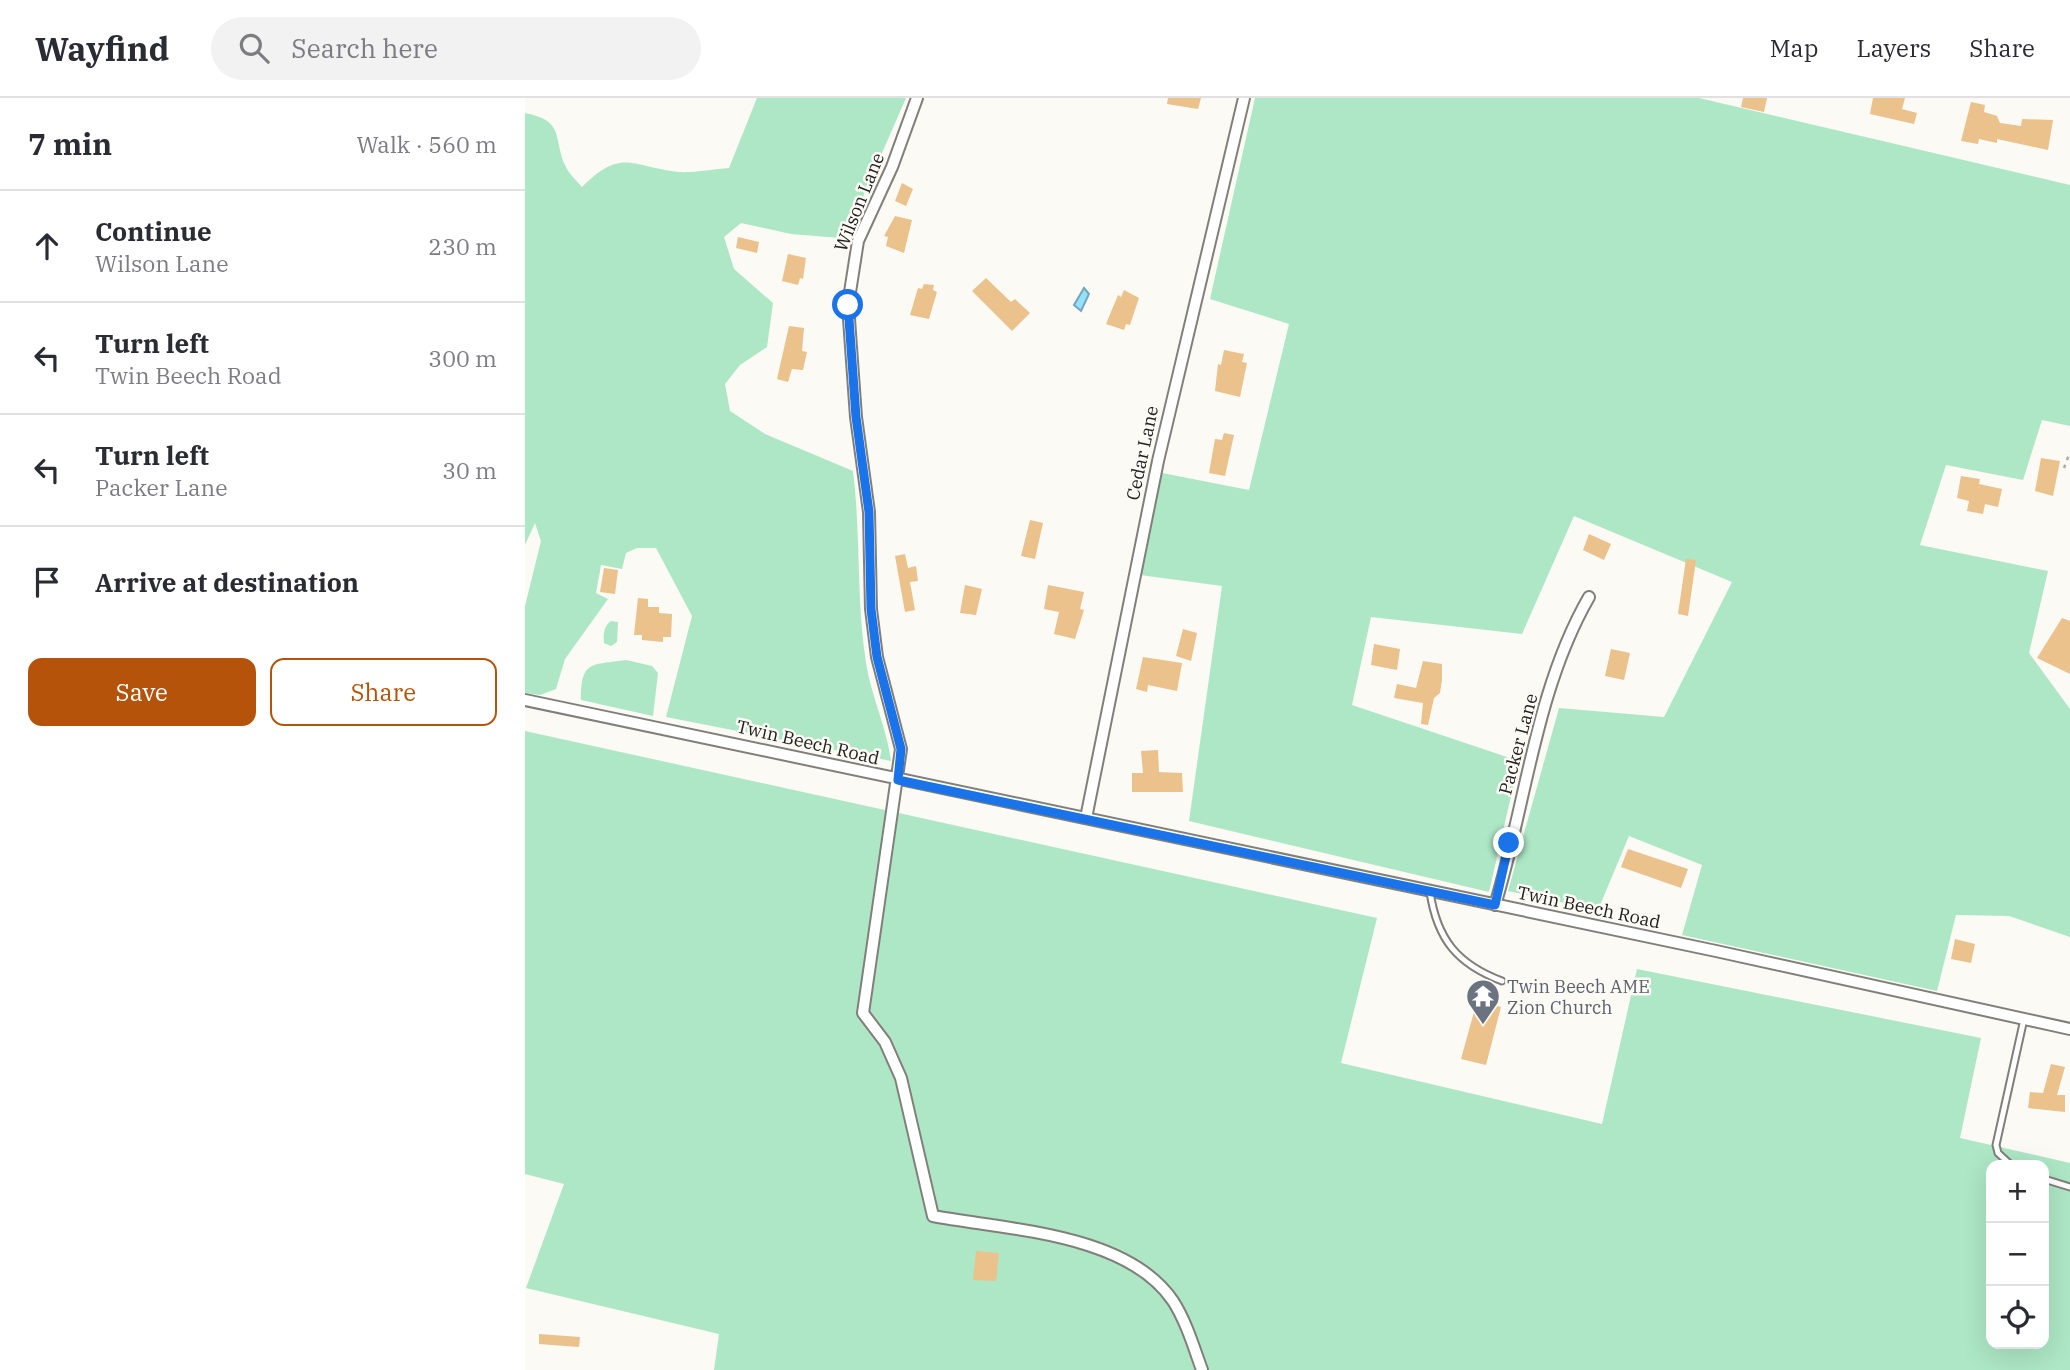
<!DOCTYPE html>
<meta charset="utf-8">
<style>
body{margin:0;font-family:"IBM Plex Serif",serif;background:#f2f2f3;color:#2b2b33}
.controls{position:absolute;right:21px;bottom:21px;display:grid;overflow:hidden;border-radius:14px;box-shadow:0 7px 28px #0002}
.controls button{width:63px;height:63px;display:grid;place-items:center;padding:0;border:0;border-bottom:2px solid #e1e1e2;background:#fff;color:#2b2b33;font:35px sans-serif}
.stop{position:absolute;width:21px;height:21px;margin:-16px;border:5px solid #1a73e8;border-radius:50%;background:#fff}
.stop.end{background:#1a73e8;border-color:#fff;box-shadow:0 2px 7px #0008}
.list{margin:0;padding:0;list-style:none}
h2{display:flex;justify-content:space-between;align-items:center;height:91px;margin:0;padding:0 28px;font-size:30px}
h2 small{font-size:23px;font-weight:400;color:#7c7c81}
.list li{display:grid;grid-template-columns:46px 1fr auto;gap:21px;align-items:center;box-sizing:border-box;height:112px;padding:0 28px;border-top:2px solid #e1e1e2}
.list b{display:block;font-size:26px;white-space:nowrap}
.list p{margin:0;font-size:23px;white-space:nowrap;color:#7c7c81}
.list em{font-size:23px;font-style:normal;color:#7c7c81}
.actions{display:flex;gap:14px;padding:21px 28px}
.actions a{flex:1;padding:16px 0;border:2px solid #b45309;border-radius:14px;text-align:center;font-size:24px;color:#b45309}
.actions .main{background:#b45309;color:#fff}
.icon{flex:none;width:38px;height:38px;fill:none;stroke:currentColor;stroke-width:2;stroke-linecap:round;stroke-linejoin:round}
.map{position:relative;flex:none;width:1545px;height:1272px;overflow:hidden}
header{display:flex;align-items:center;gap:42px;box-sizing:border-box;height:98px;padding:0 35px;background:#fff;border-bottom:2px solid #e1e1e2}
header strong{font-size:33px}
nav{display:flex;gap:38px;margin-inline-start:auto;font-size:24px}
.search{width:490px;height:63px;background:#f2f2f3;display:flex;align-items:center;gap:18px;box-sizing:border-box;padding:0 24px;border-radius:38px;color:#7c7c81;font-size:26px}
main{display:flex}
aside{flex:1;background:#fff}
.map>svg:first-child{display:block}
.green{fill:#ade7c5;fill-rule:evenodd}
.water{fill:#95e0fc;stroke:#72a7ba;stroke-width:2}
.building{fill:#ebc18c}
.lines{fill:none;stroke-linecap:round;stroke-linejoin:round}
.lane-casing{stroke:#807f7a;stroke-width:9}
.street-casing{stroke:#807f7a;stroke-width:14}
.path{stroke:#acaba7;stroke-width:2.5;stroke-dasharray:3.5 5;stroke-linecap:butt}
.lane{stroke:#fff;stroke-width:5}
.street{stroke:#fff;stroke-width:10}
.route{stroke:#1a73e8;stroke-width:9}
.labels{text-anchor:middle;dominant-baseline:central;stroke-width:5;stroke-linejoin:round;paint-order:stroke}
.street-label{font-size:18px;fill:#22211f;stroke:#fbfaf4}
.worship-label{font-size:18px;fill:#5b616d;stroke:#fbfaf4;text-anchor:start}
</style>
<header>
<strong>Wayfind</strong>
<div class="search"><svg class="icon" aria-label="search" viewBox="0 0 24 24"><circle cx="10" cy="10" r="6"/><path d="M15 15l6 6"/></svg>Search here</div>
<nav><a>Map</a><a>Layers</a><a>Share</a></nav>
</header>
<main>
<aside>
<h2>7 min<small>Walk · 560 m</small></h2>
<ul class="list">
<li><svg class="icon" aria-label="ahead" viewBox="0 0 24 24"><path d="M12 20V5M6 11l6-6 6 6"/></svg><div><b>Continue</b><p>Wilson Lane</p></div><em>230 m</em></li>
<li><svg class="icon" aria-label="left" viewBox="0 0 24 24"><path d="M17 20v-9H6M10 6l-5 5 5 5"/></svg><div><b>Turn left</b><p>Twin Beech Road</p></div><em>300 m</em></li>
<li><svg class="icon" aria-label="left" viewBox="0 0 24 24"><path d="M17 20v-9H6M10 6l-5 5 5 5"/></svg><div><b>Turn left</b><p>Packer Lane</p></div><em>30 m</em></li>
<li><svg class="icon" aria-label="arrive" viewBox="0 0 24 24"><path d="M6 21V4h12l-3 4 3 4H6"/></svg><div><b>Arrive at destination</b></div></li>
</ul>
<div class="actions"><a class="main">Save</a><a>Share</a></div>
</aside>
<div class="map">
<svg width="1545" height="1272" viewBox="0 0 1545 1272">
<rect width="100%" height="100%" fill="#fbfaf4"/>
<path class="green" d="M232,0H381L337,101L315,140L266,136L216,125L199,139L209,171L248,205L242,249L215,267L200,286L205,313L240,336L328,373C336,437 331,501 341,565C346,598 362,630 366,663L141,619L167,518L131,450H112L101,455L97,471L76,467L71,495L83,501L40,561L31,591L15,597L0,595V508L16,443L10,425L0,447V15C40,23 28,39 40,67C43,75 52,83 57,89C98,49 105,69 154,74C169,75 188,71 204,70Z
M730,0H1174L1545,87V328L1517,322L1498,382L1421,367L1395,447L1523,473L1504,555L1545,611V839L1484,818L1431,817L1412,893L1157,837L1177,767L1104,738L1073,812L983,793L1034,610L1139,619L1207,484L1049,418L997,536L846,519L827,607L994,663L964,794L664,723L697,488L615,477L637,375L724,392L764,226L685,201Z
M86,523L93,524L92,544L86,548L79,545C78,536 79,528 86,523Z
M101,562L127,568L133,575L128,618L56,602C56,563 65,567 101,562Z
M0,633L852,820L816,965L1077,1026L1112,871L1456,940L1435,1040L1545,1065V1272H189L194,1236L1,1190L39,1086L0,1076ZM1466,1067H1519V1246H1466Z"/>
<path class="water" d="M559,190L564,196L556,213L549,207Z"/>
<path class="building" d="M643,0H676L673,11L642,6Z
M1218,0H1242L1239,14L1216,9Z
M1348,0H1380L1377,11L1392,15L1389,26L1345,16Z
M1446,4L1460,7L1459,14L1472,18L1475,25L1496,28L1497,21L1528,22L1523,52L1472,41V45L1454,41L1453,46L1436,43Z
M377,85L388,91L381,108L370,103Z
M370,118L387,122L379,155L361,148L363,139L359,138Z
M213,139L234,144L232,155L211,150Z
M263,156L281,160L278,181L275,180L273,187L257,183Z
M461,180L486,204L490,201L505,215L487,233L447,193Z
M399,186L409,187L408,192L412,194L404,221L385,217L393,190L397,191Z
M599,192L614,200L605,227L601,226L599,232L581,226L593,197L596,199Z
M264,228L279,230L277,253L282,254L278,272L267,271L263,284L252,281Z
M699,252L719,256L717,264L722,265L715,299L690,293L693,266L696,267Z
M699,335L709,337L700,378L684,375L690,341L697,342Z
M1516,360L1535,363L1528,398L1510,393Z
M1436,378L1455,381L1454,386L1477,391L1473,409L1460,406L1458,416L1442,413L1444,403L1432,400Z
M505,422L518,425L510,461L496,458Z
M1064,436L1086,446L1079,462L1058,452Z
M380,456L383,470L391,468L393,483L385,484L390,512L380,514L370,458Z
M1161,461L1171,462L1163,518L1153,516Z
M79,470L93,472L90,496L75,494Z
M440,487L457,491L451,517L435,515Z
M523,487L559,494L555,511L559,512L550,541L529,536L534,514L519,511Z
M113,500L123,501V509H134V515L147,516L146,539H138V544L117,542V537H109Z
M1537,520L1545,523V576L1512,560Z
M658,531L672,535L666,563L651,558Z
M849,546L875,551L872,572L846,567Z
M1086,551L1105,555L1099,582L1080,578Z
M618,559L657,565L652,593L623,587L622,594L611,591Z
M898,563L917,566V582L915,595L909,600L903,627L896,626L898,605L869,600L872,586L891,590Z
M633,652L634,674L657,675L658,694H607V675H618L616,653Z
M1103,751L1163,771L1156,790L1096,769Z
M1430,841L1450,846L1446,865L1426,861Z
M952,903L976,909L961,967L936,961Z
M1526,966L1540,969L1532,997H1540V1014L1503,1010L1505,994L1518,995Z
M451,1153L474,1155L471,1183L448,1182Z
M14,1236L55,1239L54,1249L14,1246Z"/>
<g class="lines">
<g class="lane-casing">
<path id="lane" d="M905,794C912,841 932,866 977,883
M1486,1067L1473,1055L1471,1047L1499,921
M1519,1081L1545,1089"/>
</g>
<g class="street-casing">
<path id="street" d="M392,0L367,69L333,143L323,207L331,319L344,414L346,511L352,559L376,651L338,915L360,944L376,980L408,1118C482,1132 602,1135 648,1203C661,1223 669,1250 677,1272
M0,602L1191,853L1545,931
M561,720L633,363L719,0
M970,807C1001,706 1010,593 1064,499"/>
</g>
<path class="path" d="M1539,370L1545,354"/>
<use href="#lane" class="lane"/>
<use href="#street" class="street"/>
</g>
<g class="lines">
<path class="route" d="M323,207L331,319L344,414L346,511L352,559L376,651L373,682L970,807L984,745"/>
</g>
<defs>
<g id="temple-pin" transform="scale(1.75)"><path d="M0 17L-7.5 6A9.5 9.5 0 1 1 7.5 6Z" fill="#6b7280" stroke="#fbfaf4"/><path d="M0-6L5-2H3V0L6.5 2.5H4V6H1.5V3h-3V6H-4V2.5H-6.5L-3 0V-2H-5Z" fill="#fff"/></g>
</defs>
<g fill-rule="evenodd">
<use href="#temple-pin" x="958" y="898"/>
</g>
<g class="labels">
<g class="street-label">
<text transform="translate(334 104) rotate(-68)">Wilson Lane</text>
<text transform="translate(617 355) rotate(-78)">Cedar Lane</text>
<text transform="translate(283 644) rotate(13)">Twin Beech Road</text>
<text transform="translate(993 646) rotate(-75)">Packer Lane</text>
<text transform="translate(1064 809) rotate(12)">Twin Beech Road</text>
</g>
<g class="worship-label">
<text x="982" y="888">Twin Beech AME<tspan x="982" dy="21">Zion Church</tspan></text>
</g>
</g>
</svg>
<div class="controls">
<button>+</button>
<button>−</button>
<button><svg class="icon" aria-label="locate" viewBox="0 0 24 24"><circle cx="12" cy="12" r="6"/><path d="M12 2v4M12 18v4M2 12h4M18 12h4"/></svg></button>
</div>
<div class="stop" style="left:323px;top:207px"></div>
<div class="stop end" style="left:984px;top:745px"></div>
</div>
</main>
